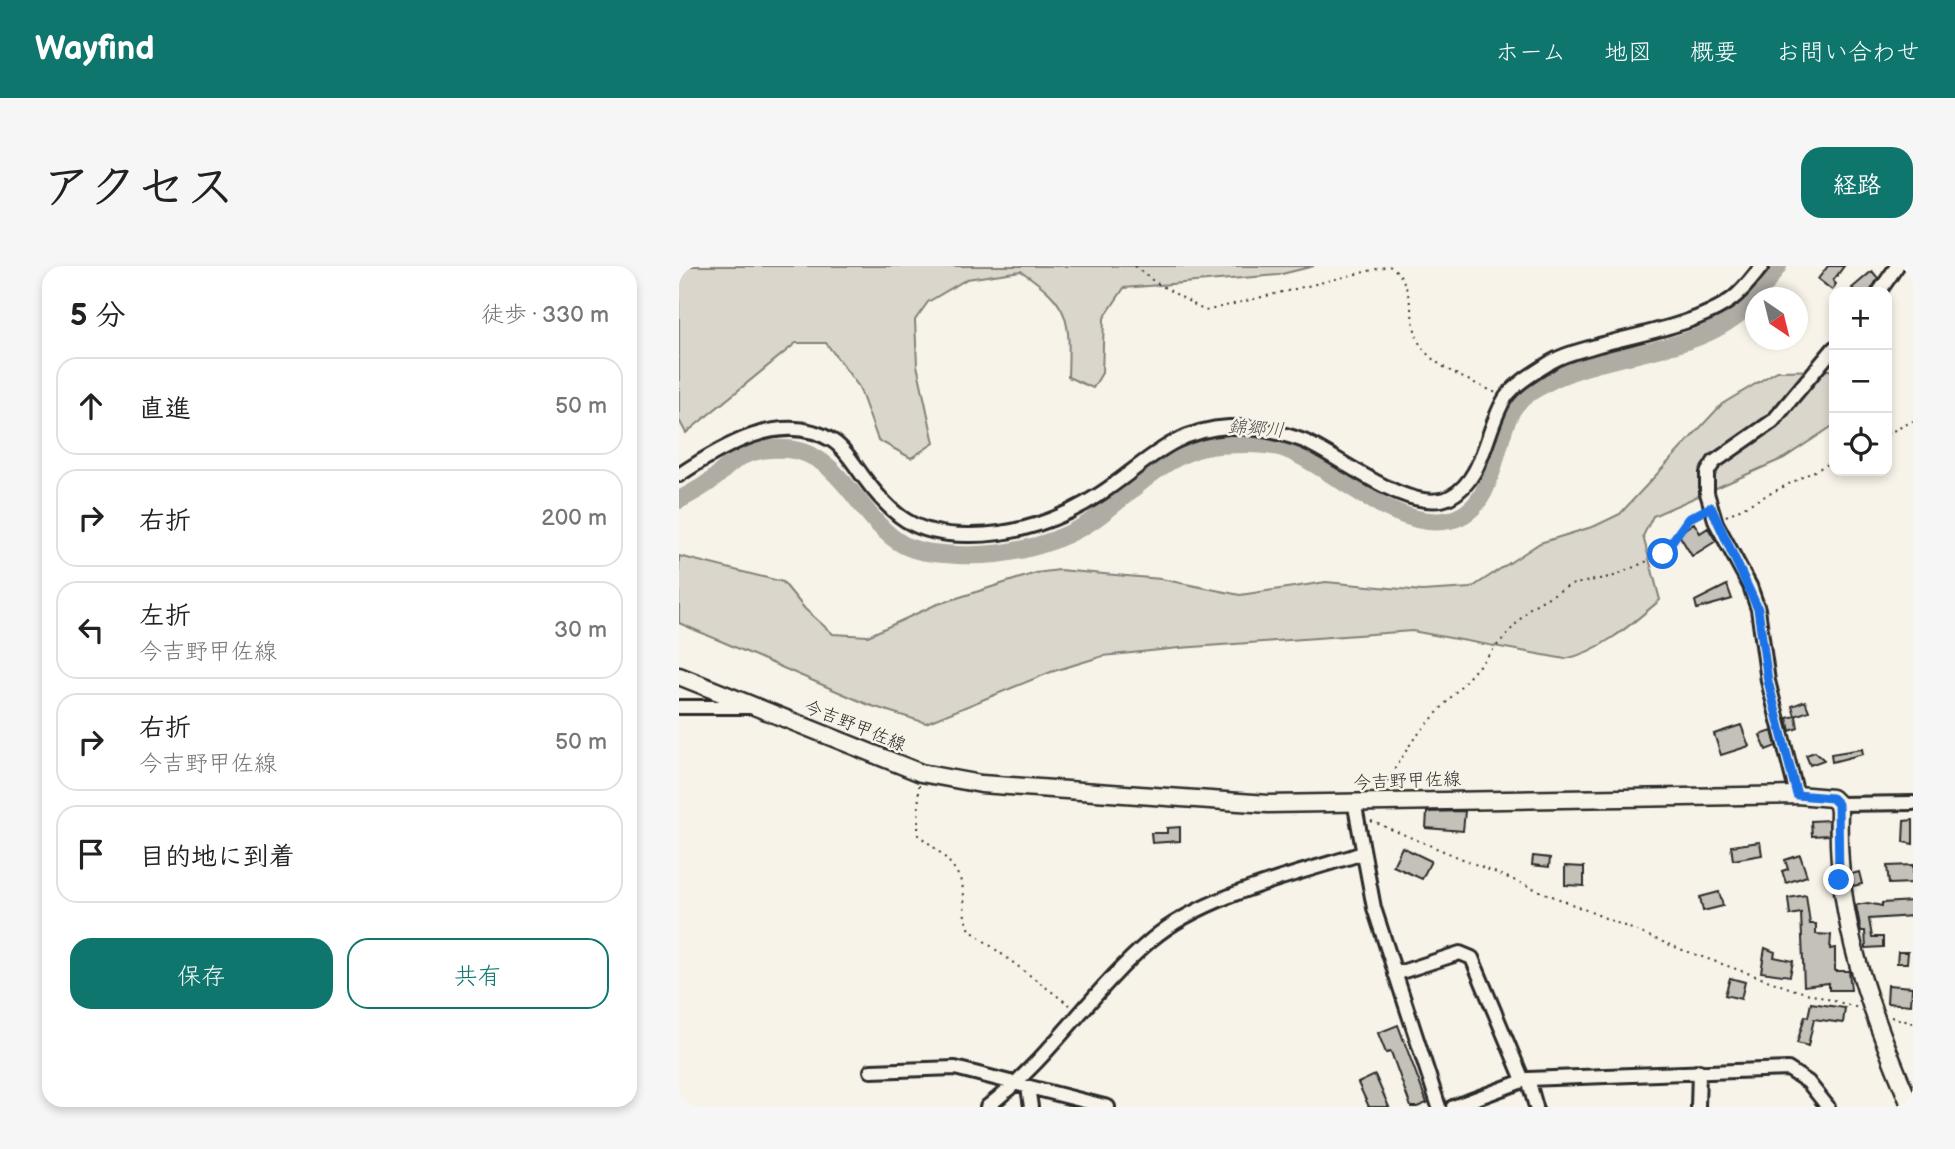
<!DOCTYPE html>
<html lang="ja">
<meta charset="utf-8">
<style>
body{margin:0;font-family:"Balsamiq Sans","Klee One",sans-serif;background:#f6f6f6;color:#222}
.controls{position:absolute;right:21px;top:21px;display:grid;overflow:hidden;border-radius:14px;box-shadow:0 4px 10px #0003}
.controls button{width:63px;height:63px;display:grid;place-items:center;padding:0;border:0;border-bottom:2px solid #e0e0e0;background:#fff;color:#222;font:35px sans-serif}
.compass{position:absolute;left:1066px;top:21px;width:63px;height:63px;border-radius:50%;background:#fff;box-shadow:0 4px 10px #0003;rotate:145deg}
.stop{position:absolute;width:21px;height:21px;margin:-16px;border:5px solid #1a73e8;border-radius:50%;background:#fff}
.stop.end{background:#1a73e8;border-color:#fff;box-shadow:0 2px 7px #0008}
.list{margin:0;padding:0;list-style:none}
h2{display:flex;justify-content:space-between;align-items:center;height:91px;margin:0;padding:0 28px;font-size:30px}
h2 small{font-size:23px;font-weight:400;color:#767676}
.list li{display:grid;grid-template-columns:46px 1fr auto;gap:21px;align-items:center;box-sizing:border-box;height:98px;margin:0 14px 14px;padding:0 14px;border:2px solid #e0e0e0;border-radius:21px}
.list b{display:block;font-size:26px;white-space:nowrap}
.list p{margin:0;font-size:23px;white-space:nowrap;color:#767676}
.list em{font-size:23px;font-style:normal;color:#767676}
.actions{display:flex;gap:14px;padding:21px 28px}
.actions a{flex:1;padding:16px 0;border:2px solid #0f766e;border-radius:21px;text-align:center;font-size:24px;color:#0f766e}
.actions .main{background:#0f766e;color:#fff}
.icon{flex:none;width:38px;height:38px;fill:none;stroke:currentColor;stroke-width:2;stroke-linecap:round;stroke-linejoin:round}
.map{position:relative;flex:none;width:1234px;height:841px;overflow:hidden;border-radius:21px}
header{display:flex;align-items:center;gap:42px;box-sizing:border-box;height:98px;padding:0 35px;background:#0f766e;color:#fff}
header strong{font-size:33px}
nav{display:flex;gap:38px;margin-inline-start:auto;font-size:24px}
.intro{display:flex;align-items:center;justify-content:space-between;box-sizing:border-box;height:168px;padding:0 42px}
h1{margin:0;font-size:49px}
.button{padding:18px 32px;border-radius:21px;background:#0f766e;color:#fff;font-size:24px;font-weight:700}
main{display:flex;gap:42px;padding:0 42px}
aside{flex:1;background:#fff;border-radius:21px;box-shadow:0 4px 10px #0003}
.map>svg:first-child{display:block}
.green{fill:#dad6cc;stroke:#82807c;stroke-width:2}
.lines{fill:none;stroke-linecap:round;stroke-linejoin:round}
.river{stroke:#afaca4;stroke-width:18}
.building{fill:#c4c1b9;stroke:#2b2b2b;stroke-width:2}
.minor-casing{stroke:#2b2b2b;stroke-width:18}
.major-casing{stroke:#2b2b2b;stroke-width:21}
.path{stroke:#2b2b2b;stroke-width:2;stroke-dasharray:2 5;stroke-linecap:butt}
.minor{stroke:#f7f3e8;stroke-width:12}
.major{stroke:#f7f3e8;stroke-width:16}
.route{stroke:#1a73e8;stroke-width:9}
.labels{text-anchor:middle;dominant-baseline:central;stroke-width:5;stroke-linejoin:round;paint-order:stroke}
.street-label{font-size:18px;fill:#2b2b2b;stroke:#f7f3e8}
.water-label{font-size:19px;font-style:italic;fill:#53524f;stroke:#f7f3e8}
</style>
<header>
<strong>Wayfind</strong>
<nav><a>ホーム</a><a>地図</a><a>概要</a><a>お問い合わせ</a></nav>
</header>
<div class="intro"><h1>アクセス</h1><a class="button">経路</a></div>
<main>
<aside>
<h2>5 分<small>徒歩 · 330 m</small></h2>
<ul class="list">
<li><svg class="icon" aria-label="ahead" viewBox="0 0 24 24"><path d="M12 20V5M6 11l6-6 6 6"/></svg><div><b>直進</b></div><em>50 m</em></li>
<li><svg class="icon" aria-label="right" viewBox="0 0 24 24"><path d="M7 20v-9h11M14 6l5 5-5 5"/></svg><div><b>右折</b></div><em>200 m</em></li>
<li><svg class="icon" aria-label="left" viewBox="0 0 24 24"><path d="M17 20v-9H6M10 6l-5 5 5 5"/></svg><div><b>左折</b><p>今吉野甲佐線</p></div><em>30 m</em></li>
<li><svg class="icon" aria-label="right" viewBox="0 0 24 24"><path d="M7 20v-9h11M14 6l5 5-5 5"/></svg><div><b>右折</b><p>今吉野甲佐線</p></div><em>50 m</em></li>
<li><svg class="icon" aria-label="arrive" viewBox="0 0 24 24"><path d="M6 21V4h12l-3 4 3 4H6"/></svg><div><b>目的地に到着</b></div></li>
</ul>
<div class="actions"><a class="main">保存</a><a>共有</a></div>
</aside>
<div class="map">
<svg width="1234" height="841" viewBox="0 0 1234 841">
<rect width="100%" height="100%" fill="#f7f3e8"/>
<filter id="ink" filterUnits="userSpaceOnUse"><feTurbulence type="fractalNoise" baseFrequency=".0143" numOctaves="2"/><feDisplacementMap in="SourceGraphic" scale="14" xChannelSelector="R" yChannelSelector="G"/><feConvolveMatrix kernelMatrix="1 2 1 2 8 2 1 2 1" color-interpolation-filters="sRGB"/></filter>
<g filter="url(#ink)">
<path class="green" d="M0,0H635L599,9L445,22L425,52L423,107L414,122L389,111C391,53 392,39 342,5L288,13L249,36L236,54L238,99L255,177L232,192L199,174L180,121L147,77H117L7,167L0,154Z
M1155,104V159L1105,192L974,250L964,270L981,334C954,357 923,385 886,393L733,365L500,382L424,390L372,406L247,457L190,439L0,357V290L104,316L126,343L154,368L189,370L256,339L357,307L380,304L482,313L561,329L647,316L743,325L792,322L861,277L916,260L941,248L1043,138L1098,105Z"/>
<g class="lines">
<path class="river" d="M1077,32L1099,0
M0,234C11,228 23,222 33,214C43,206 51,196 63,190C76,184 92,182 107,183C162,186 179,252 223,278C239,287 260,288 279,289C321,291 366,282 403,261C447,236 485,182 539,179C559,178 591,176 609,184C656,203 717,266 771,254C819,243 813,174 835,141C841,133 851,126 860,121C926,80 1022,95 1076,32"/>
</g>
<path class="building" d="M1149,0H1165L1154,15L1157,18L1153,24L1139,13Z
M1193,5L1199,12L1191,26H1177L1173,22Z
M1015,257L1021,267L1029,262L1037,275L1013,290L999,267Z
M1048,319L1053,333L1018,343L1016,335Z
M1126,435L1130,445L1116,450L1113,440Z
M1117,450L1119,462L1111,465L1108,452Z
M1062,459L1070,480L1042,489L1035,468Z
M1093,465L1097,480L1087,484L1081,469Z
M1183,483L1184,488L1153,496L1152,488Z
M1136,486L1145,494L1131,499L1127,489Z
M786,545L784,565L747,562L748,546Z
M1150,554V569L1133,570L1132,555Z
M1234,554V578L1224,576L1225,555Z
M501,561V575L473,577L472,567H488V562Z
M1081,576L1083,589L1054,594L1052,580Z
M723,581L752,595L743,613L714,600Z
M1121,589L1128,610L1107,617L1103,605L1109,603L1106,594Z
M854,590L871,592L870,601L853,599Z
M1234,599V617L1210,618L1208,600Z
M886,600L905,601V620L886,619Z
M1180,606L1183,618L1174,620L1173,608Z
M1040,626L1044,640L1024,645L1021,631Z
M1127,629L1131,658H1137V668L1152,669L1151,683L1156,682V705H1170L1172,724H1150V717L1125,720L1122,647L1111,649L1109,632Z
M1234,635V650L1190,653L1193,671H1204V681L1187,682L1186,665H1182L1177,639L1189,637L1203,640V637Z
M1086,682L1096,686L1095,691L1114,695L1111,710L1082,706Z
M1219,686H1229L1228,697H1218Z
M1051,712L1066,716L1062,733L1046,729Z
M1209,719L1233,721L1232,739L1208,737Z
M1132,737L1166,742L1164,757L1135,753L1129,780L1118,777L1126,750L1129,751Z
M719,759L748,837L738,841H732L712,786L707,787L699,767Z
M696,809L710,841H690L679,817Z"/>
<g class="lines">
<g class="minor-casing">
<path id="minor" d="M1200,26L1218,0
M0,209C42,181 103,143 154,175C166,183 175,198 183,209C213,250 235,269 288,269C335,270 382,254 421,228C464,200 492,164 550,161C572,160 604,167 625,175C660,190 732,250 771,231C806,213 807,160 827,131C837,117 857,106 872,96C886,87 905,84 920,79C960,68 1020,58 1053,33C1065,24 1074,11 1083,0
M0,441H73
M1118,529L1089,415L1079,343L1071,320L1037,257L1028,227V207L1035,196L1094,155L1155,82
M675,535L695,642L760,841
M1159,538L1234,537
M716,708L781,687L793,692L844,814
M192,805L276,802L429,841
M849,813L857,841
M349,821L352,841
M308,841C371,793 412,725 472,674C524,629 619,608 684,587
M774,841L849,813L1109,803L1129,816L1149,841
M1019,841L1020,805"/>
</g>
<g class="major-casing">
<path id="major" d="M0,410L242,507L302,518L589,538L1118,529L1153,532L1159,538L1160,546C1156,654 1191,744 1232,841"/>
</g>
<path class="path" d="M456,0L473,14L526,45L710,0C736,12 729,59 742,80C757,103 793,115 817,127
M1208,168L1234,155
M1047,250L1155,195
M240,519L239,569C257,582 280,600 284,623C287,640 282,650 292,665L393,741
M704,521L734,474L852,341L891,319L935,310L984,288L1002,260L1022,247
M692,555L1001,683L1113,723L1180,742
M1212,751L1234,757"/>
<use href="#minor" class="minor"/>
<use href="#major" class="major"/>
</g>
</g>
<g class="lines" filter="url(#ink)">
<path class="route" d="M984,288L1009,253L1032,241L1079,343L1089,415L1118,529L1153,532L1159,538L1160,614"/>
</g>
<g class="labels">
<g class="street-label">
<text transform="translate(176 460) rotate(22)">今吉野甲佐線</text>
<text transform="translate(728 515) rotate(-2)">今吉野甲佐線</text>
</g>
<g class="water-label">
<text transform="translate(577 163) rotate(4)">錦郷川</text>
</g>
</g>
</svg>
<div class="controls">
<button>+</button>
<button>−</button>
<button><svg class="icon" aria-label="locate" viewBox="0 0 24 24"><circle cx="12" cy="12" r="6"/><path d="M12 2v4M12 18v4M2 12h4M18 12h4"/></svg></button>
</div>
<svg class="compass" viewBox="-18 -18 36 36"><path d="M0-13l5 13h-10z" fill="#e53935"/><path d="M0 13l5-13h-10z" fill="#767676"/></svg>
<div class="stop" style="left:984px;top:288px"></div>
<div class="stop end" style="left:1160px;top:614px"></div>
</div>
</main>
